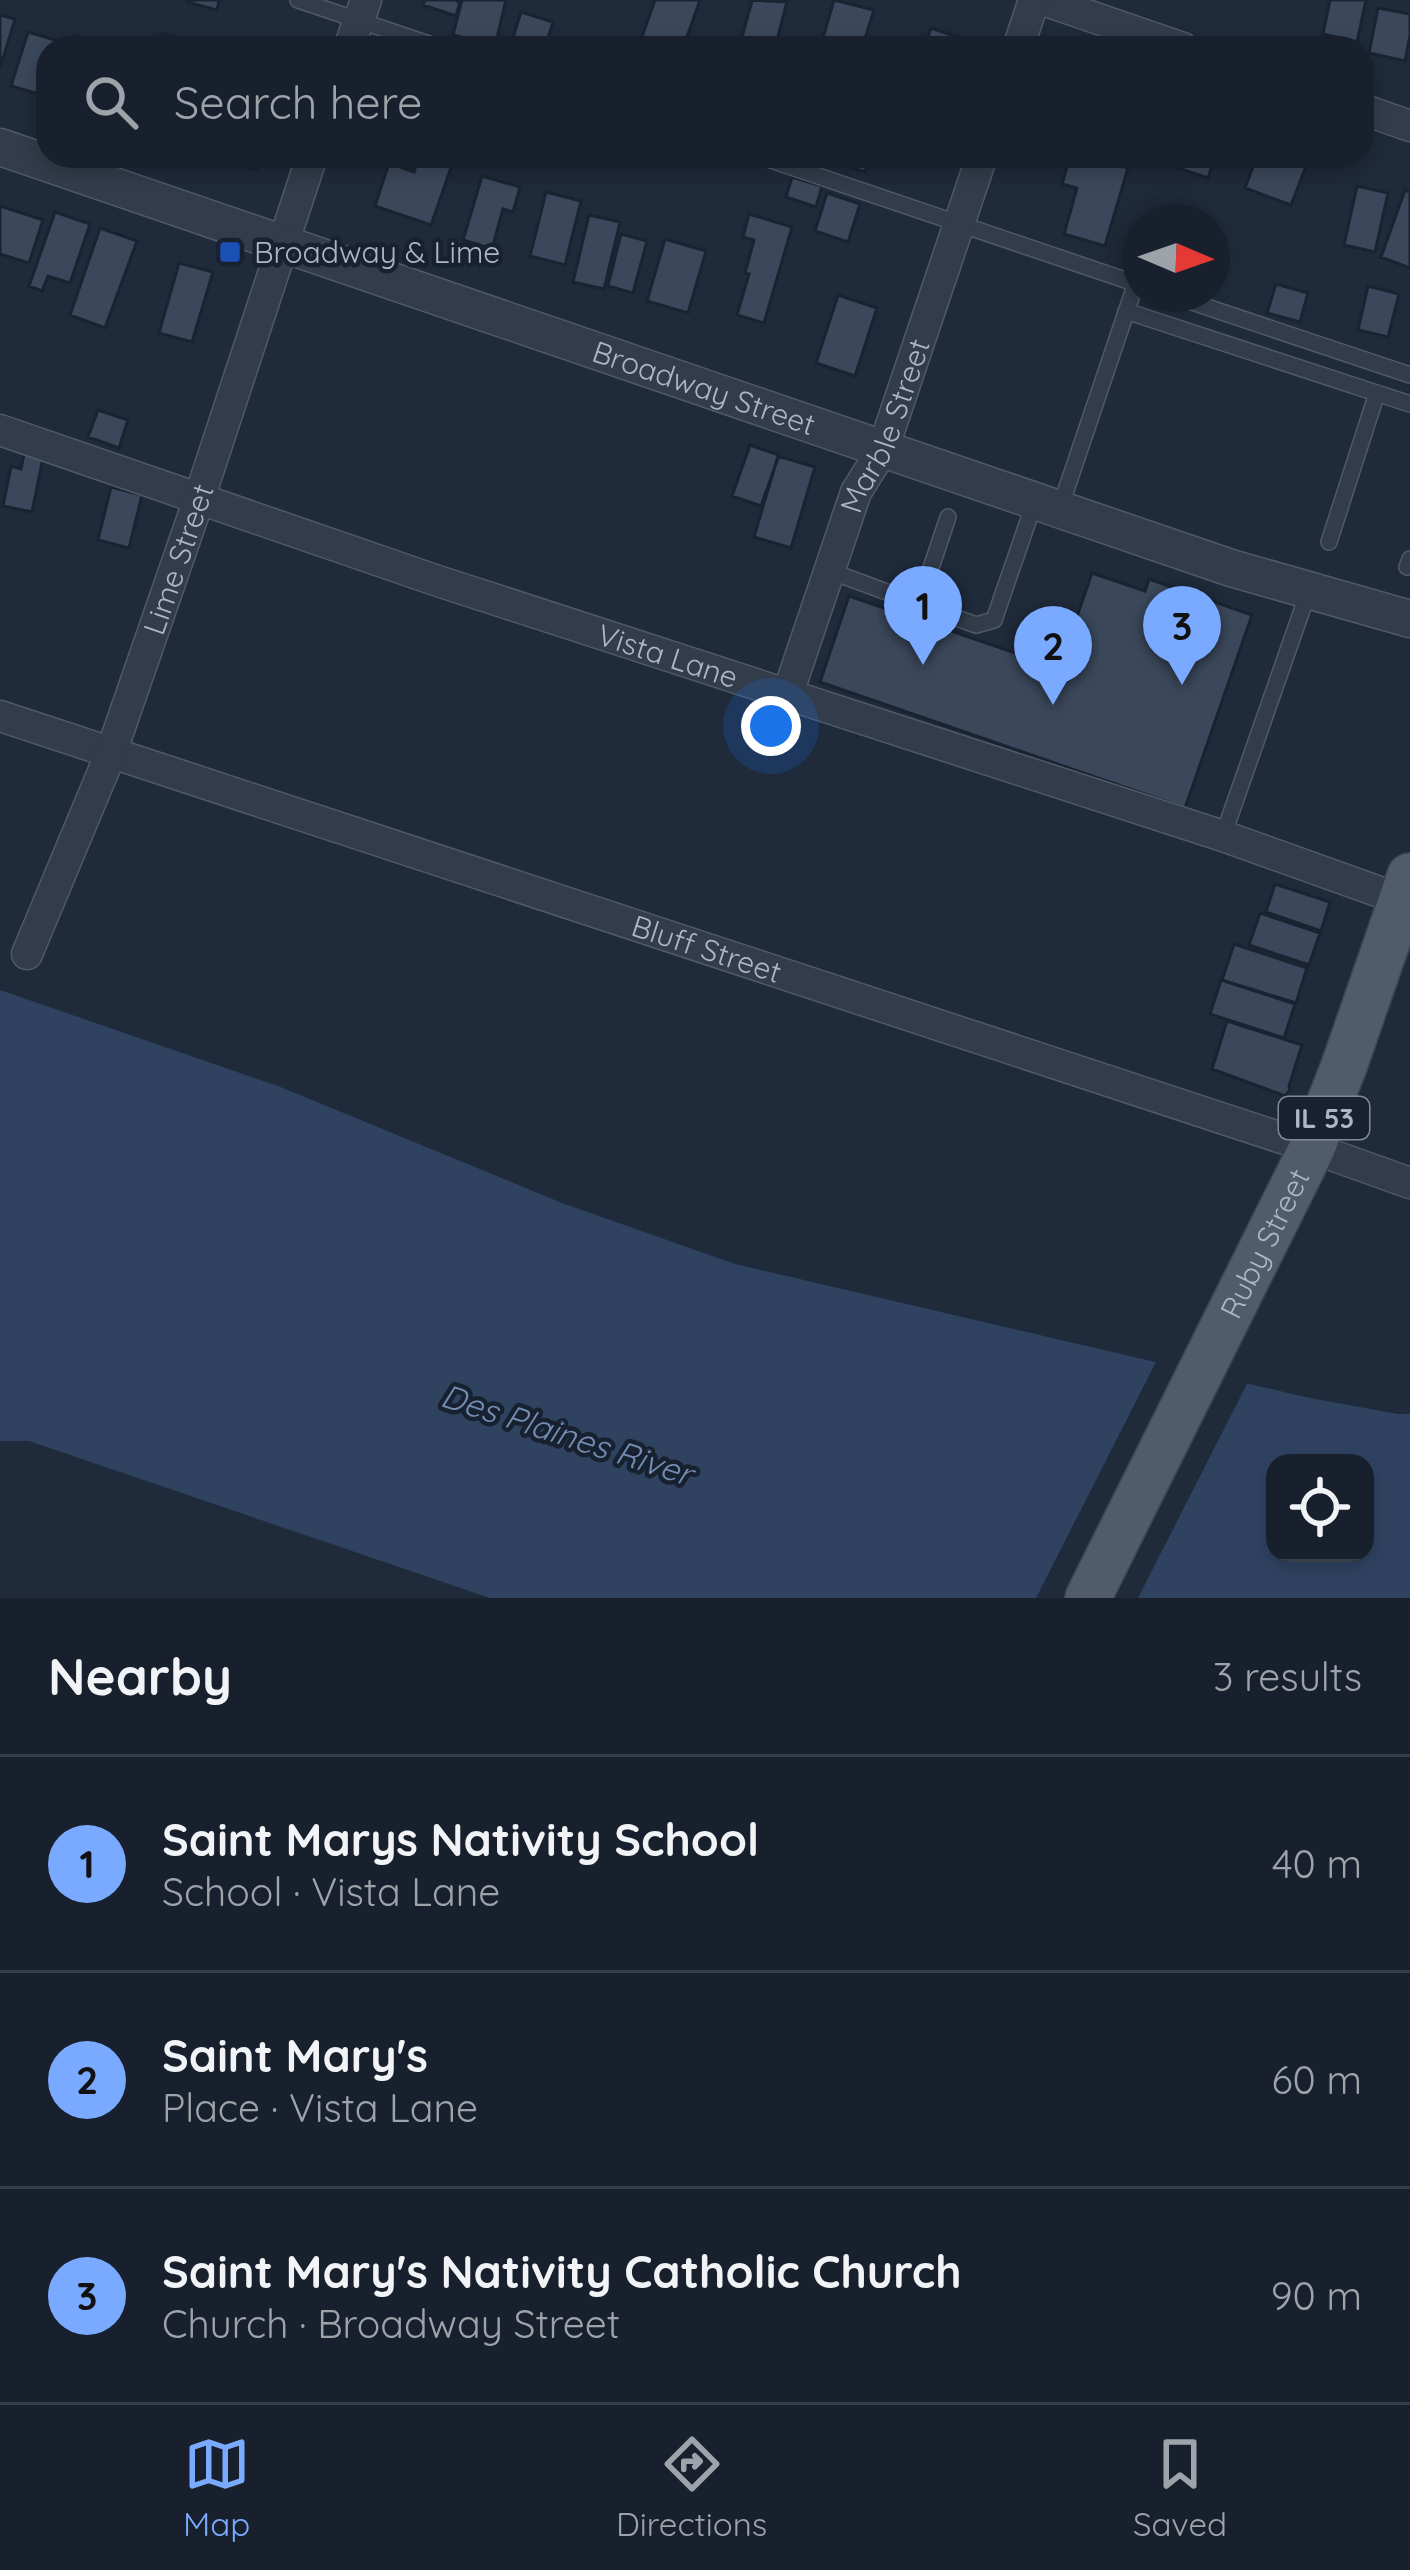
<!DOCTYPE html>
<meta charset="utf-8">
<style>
body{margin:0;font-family:Quicksand,sans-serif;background:#202834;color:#f1f3f6}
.controls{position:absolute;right:36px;bottom:36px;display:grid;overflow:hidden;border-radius:24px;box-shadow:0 6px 18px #0003}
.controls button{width:108px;height:108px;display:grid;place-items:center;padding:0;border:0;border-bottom:3px solid #363e48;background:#17202c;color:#f1f3f6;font:60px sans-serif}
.compass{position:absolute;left:1122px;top:204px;width:108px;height:108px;border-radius:50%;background:#17202c;box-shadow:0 6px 18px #0003;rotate:92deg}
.you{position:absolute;left:771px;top:726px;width:42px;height:42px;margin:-30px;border:9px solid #fff;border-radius:50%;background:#1a73e8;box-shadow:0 0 0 18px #1a73e833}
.badge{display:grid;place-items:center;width:78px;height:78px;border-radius:50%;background:#7aaaff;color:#111;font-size:39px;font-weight:700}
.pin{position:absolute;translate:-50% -99px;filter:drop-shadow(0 3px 6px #0008)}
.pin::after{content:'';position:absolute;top:63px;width:42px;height:36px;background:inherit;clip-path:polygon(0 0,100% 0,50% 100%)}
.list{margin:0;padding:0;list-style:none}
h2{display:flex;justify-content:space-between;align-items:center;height:156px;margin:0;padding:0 48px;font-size:51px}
h2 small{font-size:39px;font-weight:400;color:#9ea3a9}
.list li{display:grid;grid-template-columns:78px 1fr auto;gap:36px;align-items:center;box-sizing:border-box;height:216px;padding:0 48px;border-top:3px solid #363e48}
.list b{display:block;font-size:45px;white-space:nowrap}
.list p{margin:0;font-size:39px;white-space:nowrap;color:#9ea3a9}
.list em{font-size:39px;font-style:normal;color:#9ea3a9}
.icon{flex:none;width:66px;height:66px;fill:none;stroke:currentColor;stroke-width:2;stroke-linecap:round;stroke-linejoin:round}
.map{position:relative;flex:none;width:1410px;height:1598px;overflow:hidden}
.search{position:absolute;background:#17202c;box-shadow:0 6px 18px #0003;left:36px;right:36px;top:36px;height:132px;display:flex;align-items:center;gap:30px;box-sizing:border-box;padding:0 42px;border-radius:36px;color:#9ea3a9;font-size:45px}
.sheet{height:804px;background:#17202c}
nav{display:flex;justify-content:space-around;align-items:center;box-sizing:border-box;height:168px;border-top:3px solid #363e48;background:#17202c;font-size:33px;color:#9ea3a9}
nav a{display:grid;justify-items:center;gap:6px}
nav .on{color:#7aaaff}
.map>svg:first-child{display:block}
.water{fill:#2f4361;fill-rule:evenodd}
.pier{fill:#1f2a3a}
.building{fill:#3b485b;stroke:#1a2331;stroke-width:3}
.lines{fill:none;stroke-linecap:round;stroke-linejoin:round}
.service-casing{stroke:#505968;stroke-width:18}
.minor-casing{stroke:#505968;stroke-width:33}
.tertiary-casing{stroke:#505968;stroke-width:39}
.primary-casing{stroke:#3c4554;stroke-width:48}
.service{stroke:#333c4b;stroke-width:15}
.minor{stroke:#333c4b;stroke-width:30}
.tertiary{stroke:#333c4b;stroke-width:36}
.primary{stroke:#505b6b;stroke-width:45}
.transit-dot{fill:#1a4fb4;stroke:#18212f;stroke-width:4.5}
.labels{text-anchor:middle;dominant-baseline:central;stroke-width:9;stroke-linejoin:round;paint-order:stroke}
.shield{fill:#18212f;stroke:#808999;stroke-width:3}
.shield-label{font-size:27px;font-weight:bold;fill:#adb6c7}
.poi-label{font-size:30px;fill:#adb6c7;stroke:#18212f;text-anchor:start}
.street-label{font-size:30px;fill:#adb6c7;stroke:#18212f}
.water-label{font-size:33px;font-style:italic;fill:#738cb2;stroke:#18212f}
</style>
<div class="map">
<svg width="1410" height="1598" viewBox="0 0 1410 1598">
<rect width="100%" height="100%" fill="#1f2a3a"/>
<path class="water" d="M0,990L278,1086L562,1203L735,1264L1310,1398L1398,1414H1410V1598H490L29,1441H0ZM1275,1463H1365V1553H1275Z"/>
<path class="pier" d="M1153,1355L1250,1378L1138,1598H1036L1157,1360Z"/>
<path class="building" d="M187,0H219L217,10L187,2Z
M425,0H455L460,2L456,16L423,5Z
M462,0H506L495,46L453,35Z
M655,0H700L683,48H638Z
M748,0L787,2L775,48H756L740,44L752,1Z
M834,0L874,10L862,48H820Z
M1330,0H1366L1357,42L1323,34Z
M1378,8L1410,14V35L1405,61L1369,53Z
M521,12L553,22L545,48H524L511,44Z
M0,15L15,19L0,68Z
M931,28L966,40L963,48H924Z
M28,32L62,42L61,48H48L46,96L11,86Z
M161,33L192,44L191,48H156Z
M77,36L109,47L108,48H72Z
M224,156H262L257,170L223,158Z
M419,156H436L453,162L431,225L375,206L389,163L414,172Z
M838,156H870L865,172L836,162Z
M1070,156H1124L1121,166L1128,168L1105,246L1064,234L1077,188L1062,184Z
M1178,156H1215L1208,178L1175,167Z
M1257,156H1310L1291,205L1245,188Z
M482,176L520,187L513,212L503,209L492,249L463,240Z
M792,177L822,186L816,207L786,197Z
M1357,186L1388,193L1375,252L1344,245Z
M1405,190L1410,192V268L1381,257Z
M546,192L581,201L565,265L530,256Z
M827,193L860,204L848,242L815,231Z
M0,206L43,220L29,263L0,254Z
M55,212L90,224L70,283L48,276L42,291L29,286Z
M749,214L792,227L764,323L737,315L749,274L745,273L754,240L743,237Z
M589,215L620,222L604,289L573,282Z
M100,228L137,241L105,328L70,315Z
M621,234L647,241L633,293L608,286Z
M665,239L706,251L688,313L647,301Z
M1212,252L1225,257L1212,291Z
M179,263L213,272L192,342L159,333Z
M1276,284L1308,293L1300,322L1267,313Z
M1368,286L1399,294L1388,337L1358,330Z
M838,295L877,308L855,376L816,363Z
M98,410L128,420L119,448L88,437Z
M750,445L779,455L761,506L732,496Z
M24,454L43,458L32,512L3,506L11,466L21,469Z
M778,456L815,467L791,548L754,537Z
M111,487L142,495L129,548L98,540Z
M1092,573L1145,591L1149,579L1252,615L1185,808L820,682L849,596L1059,668Z
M1275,884L1330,902L1321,931L1266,912Z
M1260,913L1320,933L1309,965L1249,945Z
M1234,944L1307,968L1296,1003L1222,980Z
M1221,980L1295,1004L1284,1038L1210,1014Z
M1227,1021L1302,1045L1289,1086L1290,1090L1285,1096L1212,1069Z"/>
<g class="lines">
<g class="service-casing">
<path id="service" d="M298,0L441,48
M759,156L1140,285
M1168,294L1410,375
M1126,311L1410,404
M1060,508L1136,283
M1329,542L1377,393
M1407,567L1410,559
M830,571L976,625L994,620L1035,501
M919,604L948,517
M1223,836L1308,593"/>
</g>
<g class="minor-casing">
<g id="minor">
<path d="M1043,0L1183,48"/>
<path d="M349,48L366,0"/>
<path d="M1018,48L1034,0"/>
<path d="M1362,109L1410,126"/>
<path id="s1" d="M0,430L435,580L1223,836L1402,900"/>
<path id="s2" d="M788,693L856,492L883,449L982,156"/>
<path id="s3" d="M0,716L1312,1148L1410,1183"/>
<path id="s4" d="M27,954L111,753L199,499L312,156"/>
</g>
</g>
<g class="tertiary-casing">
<g id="tertiary">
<path id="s5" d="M0,147L1231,568L1410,619"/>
</g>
</g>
<g class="primary-casing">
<g id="primary">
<path id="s6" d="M1088,1598L1312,1148L1344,1066L1410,876"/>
</g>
</g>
<use href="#service" class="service"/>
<use href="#minor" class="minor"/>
<use href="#tertiary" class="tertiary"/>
<use href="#primary" class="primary"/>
</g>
<rect class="transit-dot" x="218" y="240" width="24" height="24" rx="6"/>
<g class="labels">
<rect class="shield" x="1279" y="1097" width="90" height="42" rx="9"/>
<g class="shield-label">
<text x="1324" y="1118">IL 53</text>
</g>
<g class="poi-label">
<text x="254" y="252">Broadway &amp; Lime</text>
</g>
<g class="street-label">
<text stroke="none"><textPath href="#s5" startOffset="744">Broadway Street</textPath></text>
<text stroke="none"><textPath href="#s2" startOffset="285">Marble Street</textPath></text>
<text stroke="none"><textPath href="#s4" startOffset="423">Lime Street</textPath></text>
<text stroke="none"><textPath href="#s1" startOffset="705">Vista Lane</textPath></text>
<text stroke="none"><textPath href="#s3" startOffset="744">Bluff Street</textPath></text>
<text stroke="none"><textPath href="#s6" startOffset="396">Ruby Street</textPath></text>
</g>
<g class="water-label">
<text transform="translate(567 1434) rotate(18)">Des Plaines River</text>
</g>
</g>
</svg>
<div class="controls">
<button><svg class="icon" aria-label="locate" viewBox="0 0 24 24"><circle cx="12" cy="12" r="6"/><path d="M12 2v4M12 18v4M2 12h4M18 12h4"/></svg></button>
</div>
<svg class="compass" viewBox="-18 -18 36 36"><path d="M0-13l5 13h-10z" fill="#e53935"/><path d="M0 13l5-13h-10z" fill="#9ea3a9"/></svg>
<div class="you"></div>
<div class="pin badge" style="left:923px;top:665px">1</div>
<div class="pin badge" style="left:1053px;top:705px">2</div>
<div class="pin badge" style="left:1182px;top:685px">3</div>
<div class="search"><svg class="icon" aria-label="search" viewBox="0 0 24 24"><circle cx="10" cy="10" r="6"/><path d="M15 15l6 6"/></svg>Search here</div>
</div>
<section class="sheet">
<h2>Nearby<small>3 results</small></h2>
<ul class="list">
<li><span class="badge">1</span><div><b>Saint Marys Nativity School</b><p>School · Vista Lane</p></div><em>40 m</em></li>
<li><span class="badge">2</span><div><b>Saint Mary's</b><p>Place · Vista Lane</p></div><em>60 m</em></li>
<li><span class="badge">3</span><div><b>Saint Mary's Nativity Catholic Church</b><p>Church · Broadway Street</p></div><em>90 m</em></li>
</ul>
</section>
<nav>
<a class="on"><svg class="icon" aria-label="map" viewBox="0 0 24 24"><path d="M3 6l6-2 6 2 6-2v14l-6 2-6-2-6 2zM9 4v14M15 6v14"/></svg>Map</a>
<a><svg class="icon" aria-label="directions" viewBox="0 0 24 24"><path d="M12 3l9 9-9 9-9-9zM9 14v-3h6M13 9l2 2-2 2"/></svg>Directions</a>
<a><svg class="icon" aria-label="saved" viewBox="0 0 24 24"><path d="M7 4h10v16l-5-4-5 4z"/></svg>Saved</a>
</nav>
